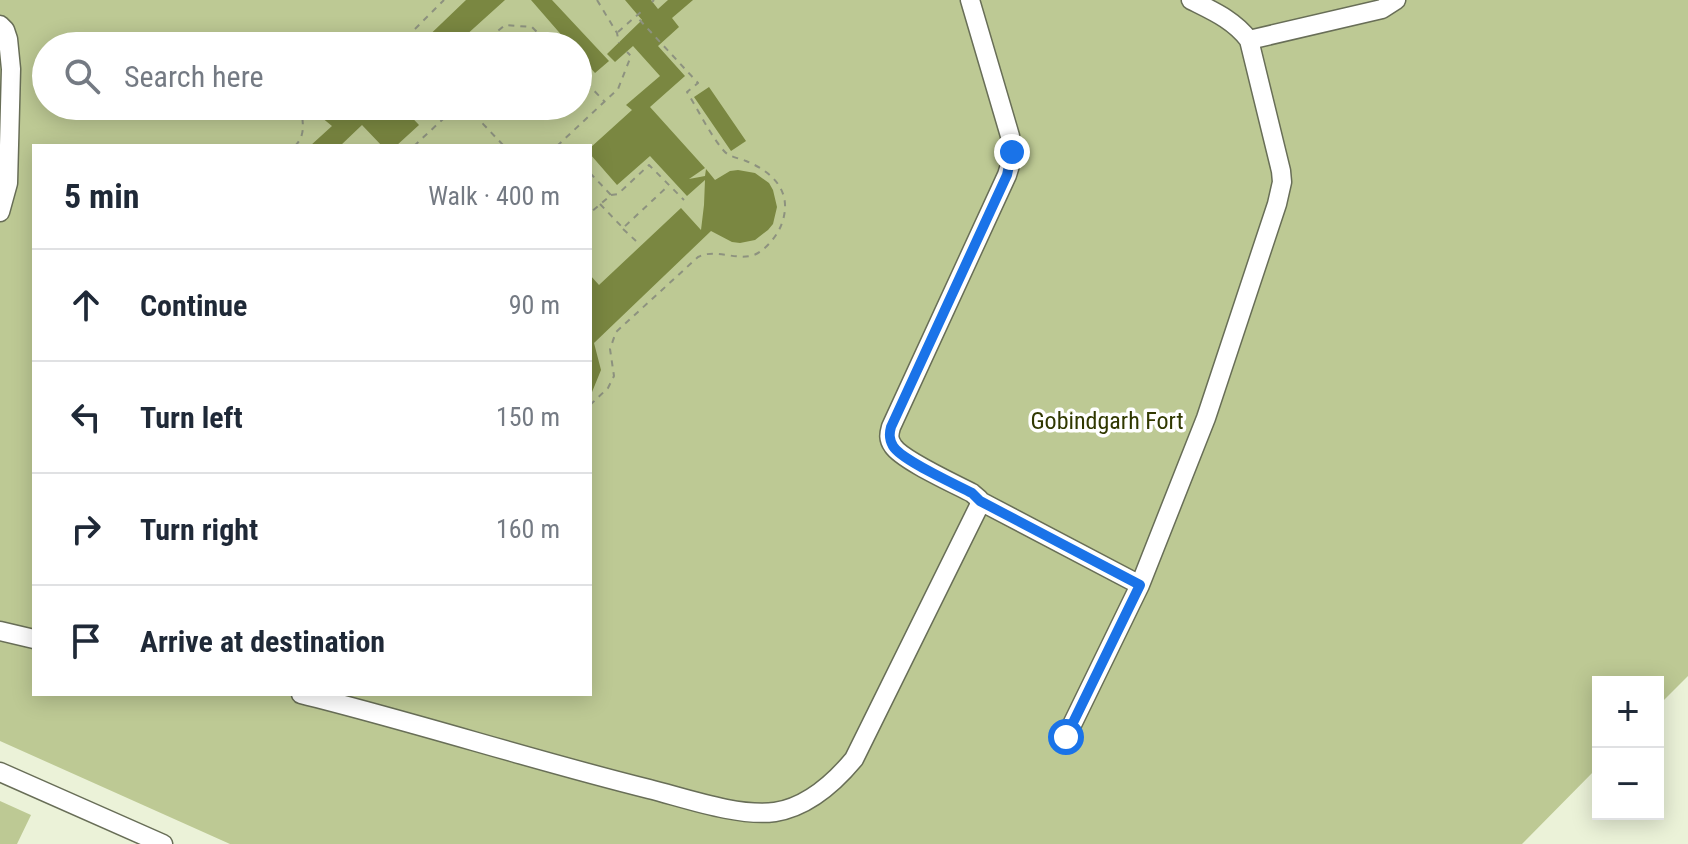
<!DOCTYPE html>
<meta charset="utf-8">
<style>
body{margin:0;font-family:"Roboto Condensed",sans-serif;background:#f2f2f3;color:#1f2937}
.controls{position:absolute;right:24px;bottom:24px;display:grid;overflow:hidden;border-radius:0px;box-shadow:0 4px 20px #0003}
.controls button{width:72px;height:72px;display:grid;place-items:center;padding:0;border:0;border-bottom:2px solid #e0e1e3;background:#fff;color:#1f2937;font:40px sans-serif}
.stop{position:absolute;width:24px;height:24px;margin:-18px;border:6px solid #1a73e8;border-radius:50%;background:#fff}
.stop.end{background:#1a73e8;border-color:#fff;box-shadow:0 2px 8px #0008}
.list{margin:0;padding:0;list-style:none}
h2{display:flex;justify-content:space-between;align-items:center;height:104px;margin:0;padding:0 32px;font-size:34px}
h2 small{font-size:26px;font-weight:400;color:#747a83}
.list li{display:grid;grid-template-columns:52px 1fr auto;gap:24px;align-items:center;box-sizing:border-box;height:112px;padding:0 32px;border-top:2px solid #e0e1e3}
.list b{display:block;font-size:30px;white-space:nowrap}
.list em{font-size:26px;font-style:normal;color:#747a83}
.icon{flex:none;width:44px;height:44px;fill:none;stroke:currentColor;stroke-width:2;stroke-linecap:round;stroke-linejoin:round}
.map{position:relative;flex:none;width:1688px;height:844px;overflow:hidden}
.search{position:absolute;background:#fff;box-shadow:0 4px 20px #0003;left:32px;top:32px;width:560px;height:88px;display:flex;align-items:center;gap:20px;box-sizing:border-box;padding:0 28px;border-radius:44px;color:#747a83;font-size:30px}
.panel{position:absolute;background:#fff;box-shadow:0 4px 20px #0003;left:32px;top:144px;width:560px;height:552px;border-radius:0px}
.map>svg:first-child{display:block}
.green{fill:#bdc994;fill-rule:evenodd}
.building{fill:#7a8741}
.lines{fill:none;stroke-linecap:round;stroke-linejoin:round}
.minor-casing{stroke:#686e57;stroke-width:21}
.path{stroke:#8d927f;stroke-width:2;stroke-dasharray:6 6;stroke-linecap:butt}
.minor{stroke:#fff;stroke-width:18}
.route{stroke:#1a73e8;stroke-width:10}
.labels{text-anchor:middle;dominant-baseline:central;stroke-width:7;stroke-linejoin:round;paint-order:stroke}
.park-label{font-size:24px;fill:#303800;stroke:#fff}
</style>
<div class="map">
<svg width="1688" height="844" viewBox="0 0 1688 844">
<rect width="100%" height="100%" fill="#ebf2d8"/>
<path class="green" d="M0,0H1688V676L1658,706V682H1598V767L1522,844H230L0,741ZM46,46H578V106H46ZM34,146H590V694H34Z
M0,801L31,815L17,844H0Z"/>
<path class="building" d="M466,0H505L454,46H418Z
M531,0H552L609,61L595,73L578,54V46H571Z
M625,0H651L658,9L668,0H693L672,18L679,27L658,46L685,76L650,107L705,168L689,179L705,176L706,169L715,180L730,171L738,170L755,173L769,183L773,190L777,207L773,224L768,230L755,240L740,243L732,242L711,231L594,343L601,370L590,397V275L599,285L681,208L701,230L704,205L705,180L687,196L650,156L617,185L590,154V148L632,110L626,105L660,76L633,46L615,62L607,54L642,20Z
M709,87L746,141L731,151L694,97Z
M313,106H401L419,125L396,146H382L362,125L340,146H310L332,126L321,117Z"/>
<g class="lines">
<g class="minor-casing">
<path id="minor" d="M0,25L5,30L8,39L11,69L8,183L0,212
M1249,40L1382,9L1396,0
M980,501L1140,585
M0,631L34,639
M301,694C418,723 532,760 649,789C685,798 738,817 775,812C807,807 834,783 854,759L979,506V499L972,493C955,484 902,460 893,446C888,439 889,434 891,427L1007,175L1011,162L1010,136L970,0
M1066,737L1140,585L1206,418L1277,204L1282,182L1281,171L1249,40C1234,20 1213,11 1191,0
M0,772L163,844"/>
</g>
<path class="path" d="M597,0L617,33L619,43
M652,2L654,0
M618,32L643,10
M398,46L444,0
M480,46L505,25L532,27L551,46
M578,74L605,102
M466,106L504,146
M295,146C307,134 302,121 301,106
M414,146L457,106
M557,146L618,89L631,56L627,52
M590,173L611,195L590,213
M611,195L618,194L649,165L684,200
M600,204L623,228L668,186
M623,229L636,241
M590,405L608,388L614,376L610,349L616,332L698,257C715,248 736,261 754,255C766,250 778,235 782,223C793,192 773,172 746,161C739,158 729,157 724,151C710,135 699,111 687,92L698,83L636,16"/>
<use href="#minor" class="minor"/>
</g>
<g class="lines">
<path class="route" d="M1012,152L1007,175L891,427C889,434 889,439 893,446C901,460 955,484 972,493L980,501L1140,585L1066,737"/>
</g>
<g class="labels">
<g class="park-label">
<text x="1107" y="421">Gobindgarh Fort</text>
</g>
</g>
</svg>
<div class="controls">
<button>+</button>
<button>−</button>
</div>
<div class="stop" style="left:1066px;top:737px"></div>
<div class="stop end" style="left:1012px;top:152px"></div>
<div class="search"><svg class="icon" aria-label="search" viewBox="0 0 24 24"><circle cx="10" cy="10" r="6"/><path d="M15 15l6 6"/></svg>Search here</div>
<section class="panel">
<h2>5 min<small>Walk · 400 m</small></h2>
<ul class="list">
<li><svg class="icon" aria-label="ahead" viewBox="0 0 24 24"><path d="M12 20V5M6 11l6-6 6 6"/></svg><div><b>Continue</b></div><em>90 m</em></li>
<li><svg class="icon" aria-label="left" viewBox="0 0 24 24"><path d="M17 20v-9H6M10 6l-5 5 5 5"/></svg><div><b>Turn left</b></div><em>150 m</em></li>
<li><svg class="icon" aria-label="right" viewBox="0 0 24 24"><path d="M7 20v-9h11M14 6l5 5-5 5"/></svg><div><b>Turn right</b></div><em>160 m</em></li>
<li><svg class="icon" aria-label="arrive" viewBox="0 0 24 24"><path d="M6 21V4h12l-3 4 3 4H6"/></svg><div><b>Arrive at destination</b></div></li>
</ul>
</section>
</div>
